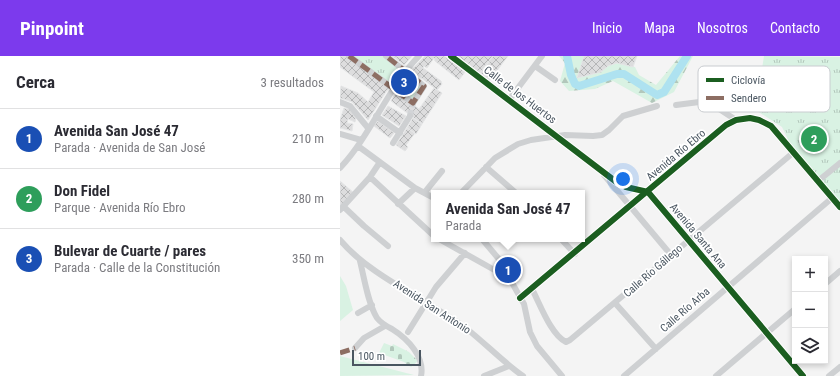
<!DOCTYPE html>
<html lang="es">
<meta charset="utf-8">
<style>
body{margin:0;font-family:"Roboto Condensed",sans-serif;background:#f7f7f7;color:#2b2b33}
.controls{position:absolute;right:12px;bottom:12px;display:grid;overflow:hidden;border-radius:0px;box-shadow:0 2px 6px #0003}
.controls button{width:36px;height:36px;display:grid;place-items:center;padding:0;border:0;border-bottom:1px solid #e1e1e2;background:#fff;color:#2b2b33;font:20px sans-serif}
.scale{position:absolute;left:12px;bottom:10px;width:69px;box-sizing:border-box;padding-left:4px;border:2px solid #4a5661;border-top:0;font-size:11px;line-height:14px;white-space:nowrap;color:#4a5661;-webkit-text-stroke:3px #fff;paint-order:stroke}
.you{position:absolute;left:283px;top:123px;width:14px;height:14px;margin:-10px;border:3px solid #fff;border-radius:50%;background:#1a73e8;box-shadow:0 0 0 6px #1a73e833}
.badge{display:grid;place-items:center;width:26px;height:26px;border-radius:50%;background:#7c3aed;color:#fff;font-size:13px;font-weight:700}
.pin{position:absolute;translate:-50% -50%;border:2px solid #fff;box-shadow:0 1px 4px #0006}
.popup{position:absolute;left:91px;top:134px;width:154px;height:52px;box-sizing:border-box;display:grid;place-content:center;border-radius:0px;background:#fff;filter:drop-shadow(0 1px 3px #0005);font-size:13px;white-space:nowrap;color:#7c7c81}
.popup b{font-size:15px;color:#2b2b33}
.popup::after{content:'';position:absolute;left:50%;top:100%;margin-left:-8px;border:8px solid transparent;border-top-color:#fff}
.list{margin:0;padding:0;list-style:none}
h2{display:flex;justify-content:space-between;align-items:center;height:52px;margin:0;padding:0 16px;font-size:17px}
h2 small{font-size:13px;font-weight:400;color:#7c7c81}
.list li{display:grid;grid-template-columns:26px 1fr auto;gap:12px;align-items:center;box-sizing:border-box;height:60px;padding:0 16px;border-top:1px solid #e1e1e2}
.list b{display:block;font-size:15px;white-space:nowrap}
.list p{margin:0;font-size:13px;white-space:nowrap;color:#7c7c81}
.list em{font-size:13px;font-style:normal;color:#7c7c81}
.icon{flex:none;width:22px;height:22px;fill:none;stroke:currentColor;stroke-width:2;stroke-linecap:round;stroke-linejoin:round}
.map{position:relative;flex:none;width:500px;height:320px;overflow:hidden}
header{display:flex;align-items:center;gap:24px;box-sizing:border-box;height:56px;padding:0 20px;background:#7c3aed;color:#fff}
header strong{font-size:19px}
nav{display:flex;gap:22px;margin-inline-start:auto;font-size:14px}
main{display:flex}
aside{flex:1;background:#fff}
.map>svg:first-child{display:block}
.grass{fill:#d9f2e3}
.forest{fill:url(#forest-firs)}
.cemetery{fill:url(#cemetery-stones)}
.park{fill:url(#park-tufts)}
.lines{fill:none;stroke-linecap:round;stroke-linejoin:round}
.river{stroke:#aee2f0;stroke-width:8}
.building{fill:url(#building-cross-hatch);stroke:#e5e6e7}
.minor-tunnel{stroke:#d2d4d7;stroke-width:6;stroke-dasharray:6 3;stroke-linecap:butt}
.minor{stroke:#ced0d2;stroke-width:6}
.quiet{stroke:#8d6e63;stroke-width:5;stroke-dasharray:10 5;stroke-linecap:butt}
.cycleway-casing{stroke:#fff;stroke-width:8}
.cycleway{stroke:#1b5e20;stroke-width:6}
.labels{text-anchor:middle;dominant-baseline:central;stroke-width:3.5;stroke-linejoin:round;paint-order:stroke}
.street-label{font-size:11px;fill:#4a5661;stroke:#fff}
.key{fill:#fff;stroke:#c9ccd0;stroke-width:1}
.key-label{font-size:11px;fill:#4a5661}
</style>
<header>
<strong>Pinpoint</strong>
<nav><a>Inicio</a><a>Mapa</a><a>Nosotros</a><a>Contacto</a></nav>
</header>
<main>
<aside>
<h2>Cerca<small>3 resultados</small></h2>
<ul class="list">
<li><span class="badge" style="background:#1a4fb4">1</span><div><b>Avenida San José 47</b><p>Parada · Avenida de San José</p></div><em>210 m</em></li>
<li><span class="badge" style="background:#2e9e5b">2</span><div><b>Don Fidel</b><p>Parque · Avenida Río Ebro</p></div><em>280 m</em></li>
<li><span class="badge" style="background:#1a4fb4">3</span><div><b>Bulevar de Cuarte / pares</b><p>Parada · Calle de la Constitución</p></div><em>350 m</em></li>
</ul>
</aside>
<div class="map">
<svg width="500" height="320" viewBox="0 0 500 320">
<defs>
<pattern id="forest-firs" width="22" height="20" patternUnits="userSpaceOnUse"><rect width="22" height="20" fill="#d9f2e3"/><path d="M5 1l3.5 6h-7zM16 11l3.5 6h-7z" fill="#b2c7bb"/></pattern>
<pattern id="cemetery-stones" width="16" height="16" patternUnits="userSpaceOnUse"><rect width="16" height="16" fill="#d9f2e3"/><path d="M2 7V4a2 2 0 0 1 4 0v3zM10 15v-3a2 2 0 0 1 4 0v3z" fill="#b2c7bb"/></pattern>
<pattern id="park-tufts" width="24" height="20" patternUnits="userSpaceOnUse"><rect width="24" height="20" fill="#d9f2e3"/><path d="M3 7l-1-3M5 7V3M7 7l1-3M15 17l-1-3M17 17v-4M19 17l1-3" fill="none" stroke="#b2c7bb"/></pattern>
<pattern id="building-cross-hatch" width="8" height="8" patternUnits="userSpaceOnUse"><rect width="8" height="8" fill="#ddddde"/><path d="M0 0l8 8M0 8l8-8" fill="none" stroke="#b5b6b7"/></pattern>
</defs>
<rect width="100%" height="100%" fill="#f4f4f4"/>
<path class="grass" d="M0,220L6,230L13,254L0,265Z
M0,300L74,319L0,320Z"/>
<path class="forest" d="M219,0H244L268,10L277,7L295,11L299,19L316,29L340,0H353L334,36L312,47L273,25L255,33L229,35L220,25L225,7Z"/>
<path class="cemetery" d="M44,287L52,290L53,288L69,296L78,305L71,311L64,306L39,297Z"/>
<path class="park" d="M12,0H44L62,14L52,28Z
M424,0L500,1V151L454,96L442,71L411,51L420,25Z
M65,17L82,30L73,46L56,32Z"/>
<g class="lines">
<path class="river" d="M227,0L231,19L235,28L239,30L277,18H284L317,39L324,36L347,0"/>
</g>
<path class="building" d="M0,0H6L49,31L28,64L12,46L0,42L1,30L18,37L28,46L34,36L0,11Z
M52,0H72L64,9Z
M85,0H104L125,16L119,24L95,5L94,2L87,12L84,10L83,12L101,25L102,28L97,34L71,14Z
M118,0H153L140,17Z
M153,0H168L150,24L140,17Z
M244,0H297L293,11L277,7L268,10L261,16L237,22Z
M94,32L102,37L82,68L51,45L56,36L79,53Z
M48,50L66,60L59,70L42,59Z
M4,52L9,53L16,62L15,66L8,63L7,67L13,68L12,75L0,72V64Z
M73,62L82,68L76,78L67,72Z
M38,65L54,77L50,82L34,70Z
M67,72L75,77L66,89L68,91L65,95L56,89Z
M0,125L14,137L1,150L0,149Z"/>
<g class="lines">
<path class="minor-tunnel" d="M70,60L73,47"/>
<path class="minor" d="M9,0L73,47L84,30L46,0
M111,0L275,125L286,131L308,136L463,320
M195,10L215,24
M169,44L202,0
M0,46L10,50L28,72
M336,49L367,45L396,64
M36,60L60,77
M0,78L21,84
M53,87L70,60
M18,90L75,132L94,142
M146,111L176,137
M0,112C31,79 47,33 79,0
M264,119L331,199
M30,121L94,180
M478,125L500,107
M85,136L102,115
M121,137L155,102L178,88L191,84L225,79L253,80L262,79L269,74L283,60L317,50
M58,148L75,132
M4,151L24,170L48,190
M0,154L30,121L40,106
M99,183L158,216L165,215
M142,183L158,202L184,248L190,276L197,290L222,320
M221,183L235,198
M0,184C30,220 88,244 127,273C146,288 163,306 183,320
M20,205C24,221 28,248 37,262C41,267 46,270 52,273C68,283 85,301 81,320
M485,228L500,215
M192,233C200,248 211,279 226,286L230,284L454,96
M180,242L386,69L396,64L410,62L419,64L431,70L500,151
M275,247L316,293
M18,257L32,249
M68,276L96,231L125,197
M15,292L24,282L45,270
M144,320L169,310
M284,320L492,142
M376,320L455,253
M489,320L500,311"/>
<path class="quiet" d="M9,0L73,47L84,30L46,0
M0,297L15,292"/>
<g class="cycleway-casing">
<path id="cycleway" d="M111,0L275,125L286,131L308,136L463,320
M180,242L386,69L396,64L410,62L419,64L431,70L500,151"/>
</g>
<use href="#cycleway" class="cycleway"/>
</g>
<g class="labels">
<g class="street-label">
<text transform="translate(180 39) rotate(37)">Calle de los Huertos</text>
<text transform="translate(336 99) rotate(-40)">Avenida Río Ebro</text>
<text transform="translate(358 180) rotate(50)">Avenida Santa Ana</text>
<text transform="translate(313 215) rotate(-41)">Calle Río Gállego</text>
<text transform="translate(92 251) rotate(33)">Avenida San Antonio</text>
<text transform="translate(345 254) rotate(-41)">Calle Río Arba</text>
</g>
</g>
<rect x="358" y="10" width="132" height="46" rx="6" class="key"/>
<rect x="366" y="22" width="18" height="4" fill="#1b5e20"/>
<rect x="366" y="40" width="18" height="4" fill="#8d6e63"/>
<g class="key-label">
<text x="391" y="28">Ciclovía</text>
<text x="391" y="46">Sendero</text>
</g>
</svg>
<div class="controls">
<button>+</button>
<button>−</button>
<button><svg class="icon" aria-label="layers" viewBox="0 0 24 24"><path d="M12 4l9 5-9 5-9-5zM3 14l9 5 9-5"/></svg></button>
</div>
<div class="scale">100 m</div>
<div class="you"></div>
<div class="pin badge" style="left:168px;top:214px;background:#1a4fb4">1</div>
<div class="popup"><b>Avenida San José 47</b>Parada</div>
<div class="pin badge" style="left:474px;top:83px;background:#2e9e5b">2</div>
<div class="pin badge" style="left:64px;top:26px;background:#1a4fb4">3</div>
</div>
</main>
